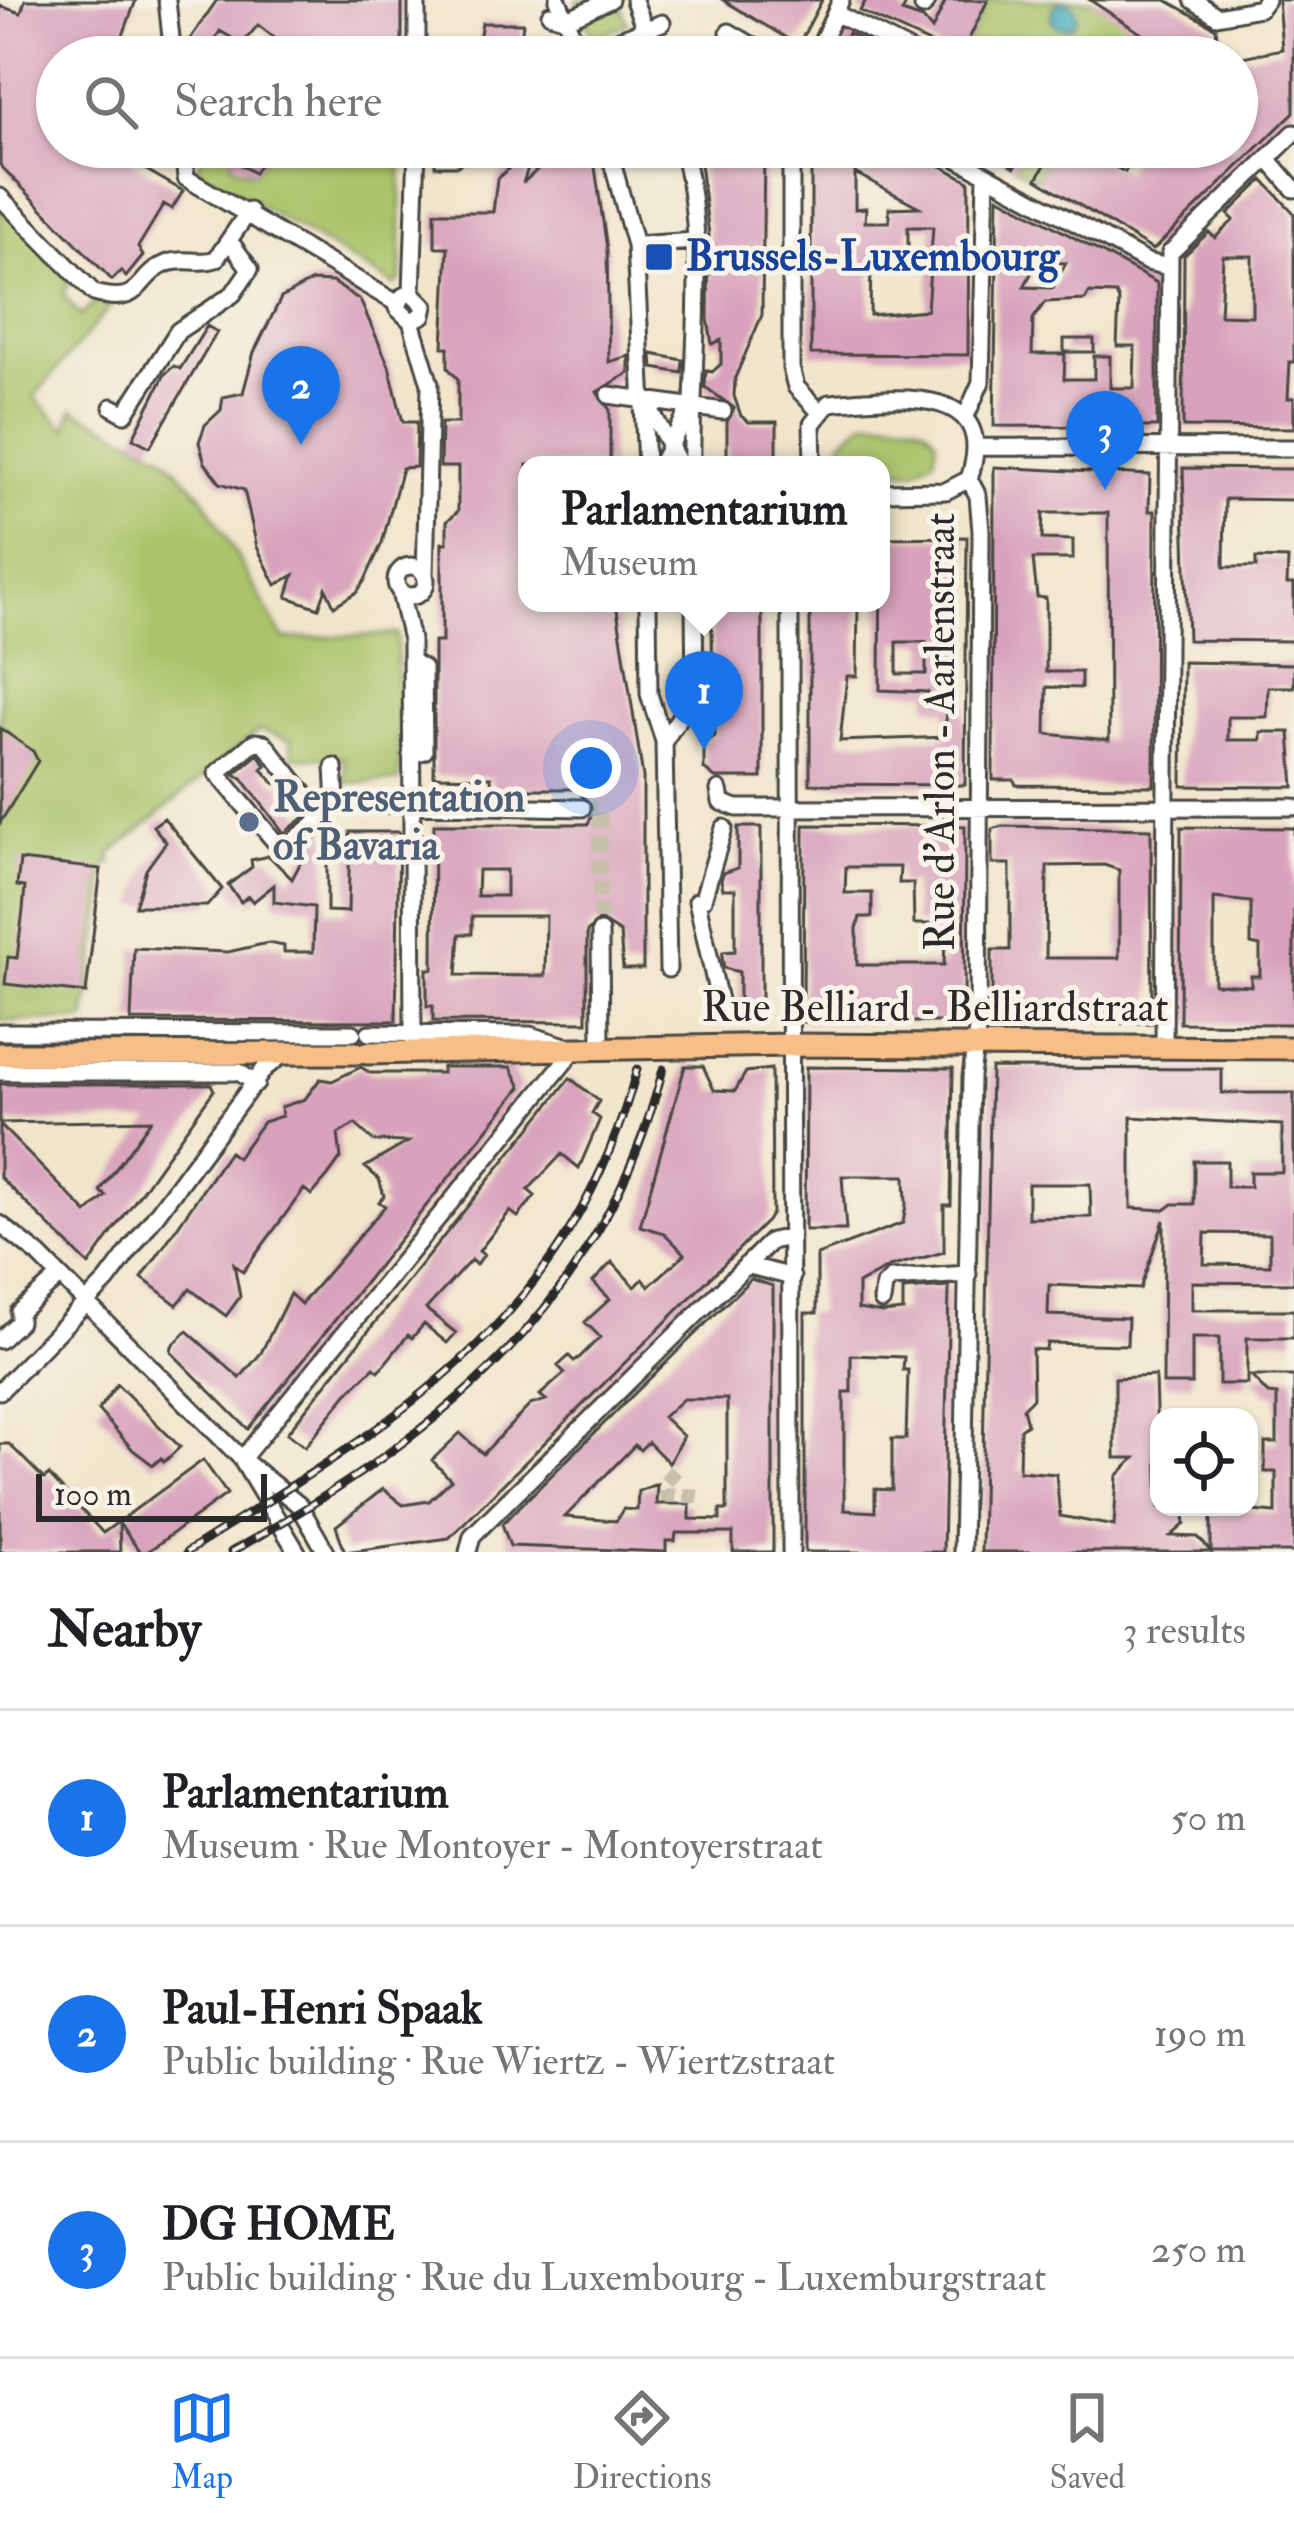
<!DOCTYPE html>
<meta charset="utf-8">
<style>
body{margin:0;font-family:"IM FELL Double Pica",serif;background:#f6f6f6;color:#202124}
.controls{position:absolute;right:36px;bottom:36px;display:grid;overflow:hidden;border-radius:24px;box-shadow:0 3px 9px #0004}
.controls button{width:108px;height:108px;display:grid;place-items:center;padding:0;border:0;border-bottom:3px solid #e0e0e0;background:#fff;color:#202124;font:60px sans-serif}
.scale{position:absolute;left:36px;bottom:30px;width:231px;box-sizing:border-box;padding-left:12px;border:6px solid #2b2b2b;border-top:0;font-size:33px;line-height:42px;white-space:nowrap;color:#2b2b2b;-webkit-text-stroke:9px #f7f3e8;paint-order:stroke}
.you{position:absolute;left:591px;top:768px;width:42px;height:42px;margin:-30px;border:9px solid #fff;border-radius:50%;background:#1a73e8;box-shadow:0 0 0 18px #1a73e833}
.badge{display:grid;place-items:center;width:78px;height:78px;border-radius:50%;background:#1a73e8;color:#fff;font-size:39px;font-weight:700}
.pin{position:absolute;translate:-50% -99px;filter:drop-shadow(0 3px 6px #0008)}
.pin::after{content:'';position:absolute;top:63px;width:42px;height:36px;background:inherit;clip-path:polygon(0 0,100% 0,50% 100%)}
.popup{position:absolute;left:518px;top:456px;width:372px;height:156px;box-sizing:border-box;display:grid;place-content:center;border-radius:24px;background:#fff;filter:drop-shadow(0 3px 9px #0005);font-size:39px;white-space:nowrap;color:#757577}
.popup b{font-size:45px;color:#202124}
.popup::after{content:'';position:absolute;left:50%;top:100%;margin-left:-24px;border:24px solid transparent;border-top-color:#fff}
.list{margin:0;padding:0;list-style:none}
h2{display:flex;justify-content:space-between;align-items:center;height:156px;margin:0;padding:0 48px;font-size:51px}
h2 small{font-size:39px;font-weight:400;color:#757577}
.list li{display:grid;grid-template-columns:78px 1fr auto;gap:36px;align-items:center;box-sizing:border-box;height:216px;padding:0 48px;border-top:3px solid #e0e0e0}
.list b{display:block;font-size:45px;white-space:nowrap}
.list p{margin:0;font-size:39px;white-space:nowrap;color:#757577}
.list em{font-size:39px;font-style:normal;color:#757577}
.icon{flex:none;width:66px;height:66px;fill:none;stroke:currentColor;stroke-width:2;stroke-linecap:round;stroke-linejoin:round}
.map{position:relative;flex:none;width:1294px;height:1552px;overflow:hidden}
.search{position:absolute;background:#fff;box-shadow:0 3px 9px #0004;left:36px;right:36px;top:36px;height:132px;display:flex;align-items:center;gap:30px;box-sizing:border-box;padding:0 42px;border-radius:66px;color:#757577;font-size:45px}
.sheet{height:804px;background:#fff}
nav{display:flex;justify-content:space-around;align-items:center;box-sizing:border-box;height:168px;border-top:3px solid #e0e0e0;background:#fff;font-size:33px;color:#757577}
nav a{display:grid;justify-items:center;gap:6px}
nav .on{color:#1a73e8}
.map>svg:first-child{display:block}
.green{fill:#abc46a;stroke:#6b784a;stroke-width:3}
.water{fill:#3daabd;stroke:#346a74;stroke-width:3}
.building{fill:#d8a2bc;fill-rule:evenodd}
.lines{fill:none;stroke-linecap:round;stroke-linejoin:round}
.minor-tunnel{stroke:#c9c0ab;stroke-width:15;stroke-dasharray:15 8;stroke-linecap:butt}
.minor-casing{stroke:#494743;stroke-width:21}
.major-casing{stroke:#494743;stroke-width:27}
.minor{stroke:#fff;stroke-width:15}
.major{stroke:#f7be87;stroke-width:21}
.rail-casing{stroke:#2b2b2b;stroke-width:9}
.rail{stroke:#f7f3e8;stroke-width:4.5;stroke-dasharray:14;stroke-linecap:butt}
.transit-dot{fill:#1a4fb4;stroke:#f7f3e8;stroke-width:4.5}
.service-dot{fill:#5c6f8a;stroke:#f7f3e8;stroke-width:4.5}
.labels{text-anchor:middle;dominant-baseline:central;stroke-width:10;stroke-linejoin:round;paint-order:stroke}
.transit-label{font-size:42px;font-weight:bold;fill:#164399;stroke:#f7f3e8;text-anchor:start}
.street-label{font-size:42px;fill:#2b2b2b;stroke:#f7f3e8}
.service-label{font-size:42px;font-weight:bold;fill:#4e5e75;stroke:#f7f3e8;text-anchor:start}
</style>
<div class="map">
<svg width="1294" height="1552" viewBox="0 0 1294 1552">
<rect width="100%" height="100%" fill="#f7f3e8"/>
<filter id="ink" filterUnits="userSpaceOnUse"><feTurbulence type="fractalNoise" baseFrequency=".00833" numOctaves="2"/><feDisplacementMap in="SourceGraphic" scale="24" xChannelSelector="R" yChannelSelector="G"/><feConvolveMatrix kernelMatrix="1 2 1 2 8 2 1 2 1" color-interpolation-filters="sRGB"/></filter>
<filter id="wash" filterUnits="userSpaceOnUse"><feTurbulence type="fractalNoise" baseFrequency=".004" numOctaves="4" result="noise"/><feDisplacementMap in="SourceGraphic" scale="48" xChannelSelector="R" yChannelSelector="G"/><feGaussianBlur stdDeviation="2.7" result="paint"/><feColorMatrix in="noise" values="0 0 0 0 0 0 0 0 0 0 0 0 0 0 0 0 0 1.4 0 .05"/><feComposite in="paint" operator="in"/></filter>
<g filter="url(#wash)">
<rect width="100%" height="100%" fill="#f1e5cb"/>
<path class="green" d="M577,0H618L628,24L593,38Z
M988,0H1096L1177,57H960Z
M209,147H226L234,166L254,173L270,147H401V281L394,285L196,168Z
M1026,147H1055L1037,179L1015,167Z
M0,203L71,276L63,295L80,316L99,299L114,302L34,397L66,429L73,409L164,455L203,497L284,639L397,634L399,781L345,783L344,758L292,757L291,740L259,730L111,854L112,863L102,869L104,894L85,1020L0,1021Z
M865,421C892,421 923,414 937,441L934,458L914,471L852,465L843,456L842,441Z"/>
<path class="water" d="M1051 15a13 13 0 1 1 26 0a13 13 0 1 1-26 0Z"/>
<g id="blocks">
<path class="building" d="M25,0H136L115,57H57V147H129L131,161L183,191L172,209L164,204L138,247L143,256L126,277L121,271L112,280L0,165V6L21,13Z
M217,0H402V57H300L288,48L282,57H269L279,41L258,25L242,44L220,31L204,57H187L186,45Z
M723,0H822L801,40L793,42Z
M866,0H908L902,12L923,19L932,30L946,0H988L960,57L860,11Z
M1090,0H1166L1216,28L1217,37L1203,57H1177Z
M1278,0H1294V112L1153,250L1037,179L1055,147L1067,151L1109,147L1102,160L1125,172L1138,147H1237V116L1255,86L1237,66L1242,57L1282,49Z
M482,23H523L519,57H476Z
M848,33L880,49L894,57H836Z
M212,147H270L254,173Z
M435,147H477L458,166H435Z
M562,147H592L607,249L609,362L629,356V373L597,392L610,410V465H527V603H616L643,777V969H623L620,933L599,920L587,932V1022L433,1021V1006H427V969H433L434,824H588L594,809L576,789H492L491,777L434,776V642H442V543H447V521L458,511V467H440L441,423H458V379L448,368V347H443L448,247H435V212H493L497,179L517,161L528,168L523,183ZM478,870H506V896H477ZM472,916H546L545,976L457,975L460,934H472Z
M698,147H764L762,315L735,378L734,396L741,416L749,422H777V465H727V422L734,408L705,387L706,370L712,372L721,364V340L712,344L708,319L709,235Z
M811,147H906L969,181L968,355L811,354ZM855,173L919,207L889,208V222H865L866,208L855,209ZM908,227H933L927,310L870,315L871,262L908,263Z
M978,147H1026L1015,167Z
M1263,180L1294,213V362H1290L1288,398H1294V428L1183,427L1184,256L1209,232L1215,238L1225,228L1234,220L1228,214ZM1223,256H1252V316L1220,315Z
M998,196L1157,283V427L994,426ZM1037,262L1066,263L1053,288L1024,287ZM1089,293L1116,294L1119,301L1117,346H1135L1134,388H1110V356H1094V379H1064L1065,354H1032L1033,319L1045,302L1085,300Z
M312,281L332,282L360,300L389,366L403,422H417L416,467L402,468L382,543L365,580L357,592L334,606L326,588L319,608L287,597L294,575L276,585L257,547L244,490L220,483L205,463L199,442L205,425L221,410L223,397L243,393L254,352L281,298Z
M207,326L217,332L150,447L133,438L165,374L174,366L180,369Z
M1064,339H1094V352H1064Z
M652,354L683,360L682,373L653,368Z
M994,467L1150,475L1149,511H1155L1154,786L1016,785L1014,780H993ZM1043,513H1108L1109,740L1046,734L1047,687L1081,688V672H1046V598L1037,597L1033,559H1073V540L1042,539Z
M1183,468L1294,469V500L1225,499L1224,567H1256V558L1288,559L1287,584H1294V641L1188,640Z
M967,537L965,785L810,784V603H858L857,676H847L840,741L946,737V710L928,706V692L880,690L881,538ZM897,642H926V674H897Z
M711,603H762V778H715L704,769V743L715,736Z
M1183,662L1294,664V687H1268L1267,717H1228V740H1261V732H1290L1294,787L1182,786Z
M0,728L33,751L38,761L0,823Z
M258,754L266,765L262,769L274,783L281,784L284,796L305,817L284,833L242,778L234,774Z
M164,818L222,889L207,906H135L146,870L166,842L153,826Z
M804,825L965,826L964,1022H803ZM846,867H900L899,883H913L914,924H934V941H945L944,965H857V928L860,917H872V893H845Z
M1002,826L1151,829L1152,1023H1098V1006L1038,1005V1022H992V950H1010V864H992V829ZM1104,865L1119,870V958H1046L1047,866Z
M738,827H761V1014H739V972L724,968L722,957L723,952L735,951V889H723L721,880L723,873L738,868Z
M1181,827L1294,828V1024L1180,1023ZM1214,898L1251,902V944L1260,946V976H1251V986L1214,984Z
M327,830V911L348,912L350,832H399L396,1021L131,1020L134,948L228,952L268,943L284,946V952H313L314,907L274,902V885L253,902L248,896L241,902L228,885L252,867L251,860L269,856L292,879L311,843Z
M20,860L101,869L86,993L5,984L8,957L17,958L23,910L25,887L17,886Z
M685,1066H703L714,1090L735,1091L746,1072L771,1069L772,1213L767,1221L449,1538L345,1552L336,1526L383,1489L403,1505L429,1501L451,1480L432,1460L460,1433L483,1454L530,1405L546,1400L540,1395L565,1373L558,1366L569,1356L574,1361L580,1357L600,1337L585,1322L610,1299L593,1282L612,1262L635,1287L643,1279L649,1286L685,1254L664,1233L640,1226Z
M361,1067L370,1073H442V1067H511L521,1087L248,1429L171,1352L172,1346L187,1331L240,1378L261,1353L290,1294L301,1304L385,1206L379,1202L384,1196L379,1179L365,1167L408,1142L374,1141L355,1124L338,1134L341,1158L328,1176L312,1195L304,1189L243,1272L234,1264L240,1297L226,1316L190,1289L177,1305L142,1278L229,1152L237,1158L263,1122L282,1116L281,1107L305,1099L320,1079L332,1081Z
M806,1067L953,1068L951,1205H944V1252L889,1267L858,1284V1309L882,1313L903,1311V1290L949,1287L943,1552H805V1313H817V1255L903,1223L906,1205L905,1176H842L846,1230H805ZM851,1355L904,1357L903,1370H908L906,1439H892V1490L875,1489V1512L844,1510V1392H851Z
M991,1068L1222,1069V1093H1294V1283L1192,1282V1310H1294V1338H1247V1384H1219V1338H1192V1384H1163L1164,1220L1140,1289L1049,1285L1048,1315L1128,1318L1127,1345L1047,1343L1046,1350L1032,1349L1033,1398L1023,1408L1027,1424L1020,1429L1019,1471L1056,1474L1060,1516L1114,1526L1117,1476L1135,1458H1115V1378L1155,1376L1159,1507H1183L1185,1524L1171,1536L1198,1537L1211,1552V1507L1276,1513V1472H1265V1443H1277V1395L1268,1394L1251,1376H1294V1552H981ZM1131,1117L1282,1125V1172H1250V1187H1227V1161H1194V1204H1173L1165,1210L1131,1208ZM1028,1184H1090L1091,1217L1028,1218ZM1205,1233L1270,1234V1265L1204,1264Z
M570,1078L599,1101L592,1113L600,1119L579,1168L562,1154L528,1190L535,1196L518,1217L510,1211L479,1251L484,1255L476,1265L471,1260L426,1309L456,1333L447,1343L424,1324L412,1338L408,1335L379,1371L374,1367L346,1395L305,1447L287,1433Z
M0,1084H211L214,1090L89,1265L0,1177V1125L87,1213L106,1196L100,1191L151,1120L0,1123Z
M751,1279L773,1286V1552H733V1533H676L675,1541H666V1552L510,1546L502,1524ZM683,1399H727V1510H720V1520L690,1519V1504H656L657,1484L638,1491L637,1510L623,1509L616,1521L565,1517L635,1445L640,1450L648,1442L669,1463L683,1436L663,1417Z
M117,1384L180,1447L164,1462L161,1458L153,1465L133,1450L98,1410Z
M0,1444H9L44,1479L49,1475L103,1533L203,1460L227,1494L147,1552H140L119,1523L120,1552H0Z"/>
</g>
</g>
<g filter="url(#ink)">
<use href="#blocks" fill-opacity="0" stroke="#494743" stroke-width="3"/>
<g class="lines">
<path class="minor-tunnel" d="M582,808H600V932
M675,1470L664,1485L666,1495L698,1496"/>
<g class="minor-casing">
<path id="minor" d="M167,0L173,57
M417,0V57
M558,0L581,57
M634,0L655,57
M1193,0L1217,16L1260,8L1266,0
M923,7L927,0
M835,13L922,57
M550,14L567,19L610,0
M729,32L772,57
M580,54L662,23
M815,57L841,0
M183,147L186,178L398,304
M608,147L635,245L646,465
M682,147C710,247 690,362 692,465
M791,147V368L796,387L818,410
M936,147L1147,262L1169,267
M1268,159L1294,189
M0,197L94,293C145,307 134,276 168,263C185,257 200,265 216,259L249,211
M635,245L695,241
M412,293L417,147
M411,321L423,315L425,306L412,293L403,296L397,308L411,321L430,384L425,575
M609,395L723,411
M647,403L680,465
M112,407L125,414L178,331L233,294L250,269L231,243
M966,416L981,382L986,176
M977,447L1294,448
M660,465L689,409
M813,465L812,424L829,403C890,398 1002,381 969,479L946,491L881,492
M396 581a15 15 0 1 1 30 0a15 15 0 1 1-30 0Z
M400,592L411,640L413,1038
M648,603L649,694L664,741L668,969
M790,603L791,1552
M411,661L423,668L424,751L411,755
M664,741L695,694L694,603
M334,767L336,803L582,808
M719,790L721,802L737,808L1294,807
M312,803L319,821L282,850L217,773L254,742L264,743L312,803H336
M600,932L601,1047
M722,1014L697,901L703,899L724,828
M0,1032L353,1033
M1164,1047L1170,253L1294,133
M0,1072H239L256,1084
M0,1224L39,1255L242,1459L299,1505L326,1552
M746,1265L792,1277
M882,1301L884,1286L891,1279L968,1274
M0,1340L19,1322V1312L60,1276
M0,1391L107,1281L265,1068L285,1053
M242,1459L575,1049L530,1035L369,1033
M243,1462L297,1552
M468,1552L472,1536L771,1241L791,1237
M962,1552L971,1077L978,1022L981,531L978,496L969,479"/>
</g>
<g class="major-casing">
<path id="major" d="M367,1053L790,1045L1294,1048
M0,1054L356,1053"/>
</g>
<use href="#minor" class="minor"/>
<use href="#major" class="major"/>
<g class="rail-casing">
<path id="rail" d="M187,1552C396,1420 568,1325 637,1069
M231,1552C438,1435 601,1310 663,1069"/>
</g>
<use href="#rail" class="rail"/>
</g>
</g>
<rect class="transit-dot" x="644" y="242" width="30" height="30" rx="6"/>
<circle class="service-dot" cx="249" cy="822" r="12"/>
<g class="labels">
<g class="transit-label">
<text x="686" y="257">Brussels-Luxembourg</text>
</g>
<g class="street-label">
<text transform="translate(941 732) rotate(-90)">Rue d'Arlon - Aarlenstraat</text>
<text x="935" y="1008">Rue Belliard - Belliardstraat</text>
</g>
<g class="service-label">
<text x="273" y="798">Representation<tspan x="273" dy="48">of Bavaria</tspan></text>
</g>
</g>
</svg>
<div class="controls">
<button><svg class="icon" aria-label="locate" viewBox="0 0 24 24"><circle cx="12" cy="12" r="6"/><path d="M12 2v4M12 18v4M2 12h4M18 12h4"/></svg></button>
</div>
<div class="scale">100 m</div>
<div class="you"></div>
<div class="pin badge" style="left:704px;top:750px">1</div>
<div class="popup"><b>Parlamentarium</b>Museum</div>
<div class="pin badge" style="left:301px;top:445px">2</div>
<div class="pin badge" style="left:1105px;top:490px">3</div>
<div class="search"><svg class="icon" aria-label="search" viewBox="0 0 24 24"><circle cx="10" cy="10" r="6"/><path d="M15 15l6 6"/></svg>Search here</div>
</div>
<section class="sheet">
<h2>Nearby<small>3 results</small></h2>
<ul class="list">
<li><span class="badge">1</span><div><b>Parlamentarium</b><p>Museum · Rue Montoyer - Montoyerstraat</p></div><em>50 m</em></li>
<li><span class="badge">2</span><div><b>Paul-Henri Spaak</b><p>Public building · Rue Wiertz - Wiertzstraat</p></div><em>190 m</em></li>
<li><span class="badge">3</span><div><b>DG HOME</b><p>Public building · Rue du Luxembourg - Luxemburgstraat</p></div><em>250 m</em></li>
</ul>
</section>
<nav>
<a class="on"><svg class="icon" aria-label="map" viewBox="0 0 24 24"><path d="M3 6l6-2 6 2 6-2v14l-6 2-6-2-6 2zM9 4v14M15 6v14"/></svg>Map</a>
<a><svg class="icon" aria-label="directions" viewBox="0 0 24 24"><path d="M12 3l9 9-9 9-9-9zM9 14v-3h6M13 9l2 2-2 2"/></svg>Directions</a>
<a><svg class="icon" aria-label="saved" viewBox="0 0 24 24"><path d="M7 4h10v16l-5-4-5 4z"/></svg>Saved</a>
</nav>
